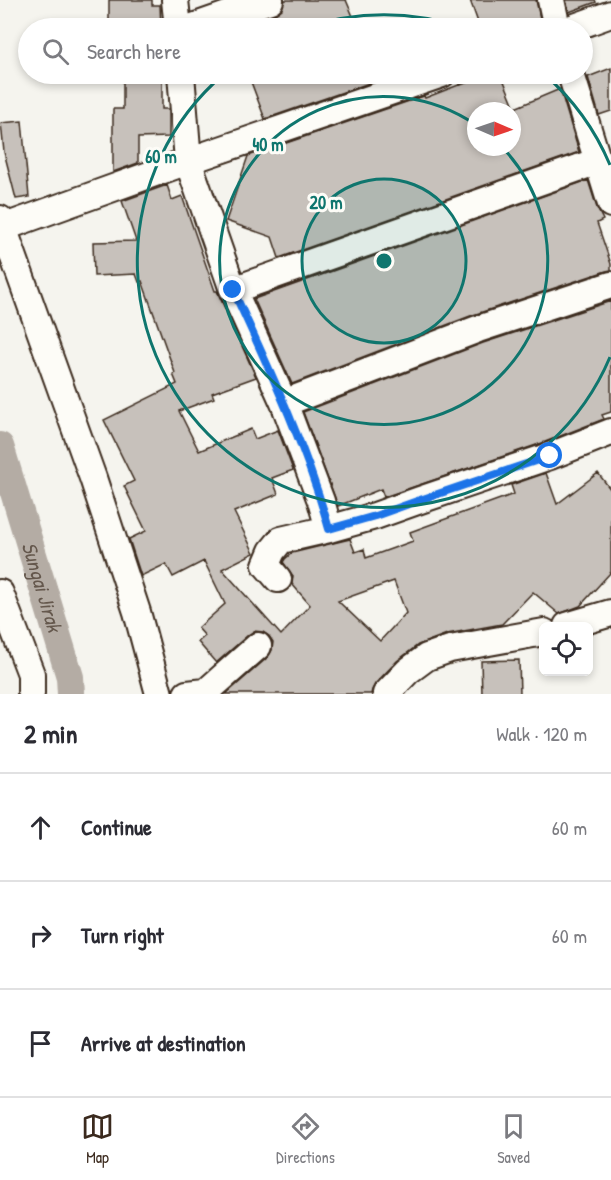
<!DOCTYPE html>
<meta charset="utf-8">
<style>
body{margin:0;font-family:"Patrick Hand",sans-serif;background:#f2f2f3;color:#2b2b33}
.controls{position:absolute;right:18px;bottom:18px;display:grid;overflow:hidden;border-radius:9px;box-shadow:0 3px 9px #0003}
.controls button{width:54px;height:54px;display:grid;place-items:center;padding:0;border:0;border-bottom:2px solid #e1e1e2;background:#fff;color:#2b2b33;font:30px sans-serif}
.compass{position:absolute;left:467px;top:102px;width:54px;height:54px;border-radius:50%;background:#fff;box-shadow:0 3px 9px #0003;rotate:92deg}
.stop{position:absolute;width:18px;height:18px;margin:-14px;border:4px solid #1a73e8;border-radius:50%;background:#fff}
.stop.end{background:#1a73e8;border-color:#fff;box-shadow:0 2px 6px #0008}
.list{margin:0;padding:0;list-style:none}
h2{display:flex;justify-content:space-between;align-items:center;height:78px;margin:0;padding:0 24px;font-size:26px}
h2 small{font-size:20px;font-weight:400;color:#7c7c81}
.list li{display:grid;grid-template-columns:39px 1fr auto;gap:18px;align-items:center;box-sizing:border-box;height:108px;padding:0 24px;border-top:2px solid #e1e1e2}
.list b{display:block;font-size:22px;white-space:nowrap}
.list em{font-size:20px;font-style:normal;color:#7c7c81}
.icon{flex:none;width:33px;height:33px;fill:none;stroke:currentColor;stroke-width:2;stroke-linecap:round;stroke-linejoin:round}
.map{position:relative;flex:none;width:611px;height:694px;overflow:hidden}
.search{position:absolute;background:#fff;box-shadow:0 3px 9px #0003;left:18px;right:18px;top:18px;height:66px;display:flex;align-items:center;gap:15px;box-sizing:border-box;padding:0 21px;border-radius:33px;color:#7c7c81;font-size:22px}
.sheet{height:402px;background:#fff}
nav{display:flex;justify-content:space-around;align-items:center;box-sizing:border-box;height:84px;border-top:2px solid #e1e1e2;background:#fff;font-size:16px;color:#7c7c81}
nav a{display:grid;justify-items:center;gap:3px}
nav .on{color:#3b2a1e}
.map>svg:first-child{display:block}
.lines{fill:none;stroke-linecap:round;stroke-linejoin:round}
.canal{stroke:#b4aca4;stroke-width:28}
.building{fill:#c7c1bb;stroke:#3b2a1e;stroke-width:1.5;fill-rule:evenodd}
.minor-casing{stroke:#3b2a1e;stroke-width:30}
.minor{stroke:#fdfcf7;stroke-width:26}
.route{stroke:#1a73e8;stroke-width:8}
.ring{fill:none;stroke:#0f766e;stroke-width:3}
.labels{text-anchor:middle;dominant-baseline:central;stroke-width:6;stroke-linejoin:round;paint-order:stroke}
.water-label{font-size:21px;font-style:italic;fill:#65584d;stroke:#fdfcf7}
.centre{fill:#0f766e;stroke:#fdfcf7;stroke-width:3}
.ring-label{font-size:18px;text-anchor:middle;font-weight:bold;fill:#0f766e;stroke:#fdfcf7;stroke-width:6;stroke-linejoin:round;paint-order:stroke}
</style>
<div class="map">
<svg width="611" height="694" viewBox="0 0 611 694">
<rect width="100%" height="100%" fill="#f5f4ee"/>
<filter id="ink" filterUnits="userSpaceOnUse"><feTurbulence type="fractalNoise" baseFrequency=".0167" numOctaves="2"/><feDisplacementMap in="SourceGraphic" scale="12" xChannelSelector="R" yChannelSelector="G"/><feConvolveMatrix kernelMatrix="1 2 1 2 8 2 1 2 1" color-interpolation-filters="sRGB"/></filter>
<g filter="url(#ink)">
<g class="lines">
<path class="canal" id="s1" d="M0,446L70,677L71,694"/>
</g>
<path class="building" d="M109,0H152V5H160L161,28H109Z
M285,0H346L358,28H234L275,14L282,9Z
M470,0H536L541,23L525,28H480Z
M566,0H595L596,2L569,12Z
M611,68V111L599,115L588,77Z
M123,74H162V109H169V137L138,138V163L113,172V109H123Z
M248,74H376L378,80L265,119Z
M489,74H501L515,108L560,89L579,152L279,258L272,237L226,221L248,156L424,96L425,98L461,84V85ZM476,111H512V147H476Z
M22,121L29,197L16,199L4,152L1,123Z
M588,180L597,208L603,220L597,223L611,264V270L606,271L473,315L292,384L254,299Z
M167,185L172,200L182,196L215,291H217L256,377L212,393L214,398L179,411L199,451L251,429L255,439L278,430L293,470L272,478L278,494L234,512L254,553L222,569L281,635L310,605L292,584L293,576L283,562L285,559L292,553L350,539L355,552L364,549L366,558L413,541L410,532L514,494L511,485L546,473L557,504L598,473L611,490V572L580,606L559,614L533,592L502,624L447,634L418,645L397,661L375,684L372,690L371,694H226L268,657L272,650L273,642L269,636L263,632L254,631L248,635L216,663L198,642L205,636L198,628L225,604L204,561L173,577L166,564L141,576L129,539L146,531L124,486L134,481L104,420L177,384L173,374L175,373L142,281L139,282L136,274L94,276L93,242L136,241L122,201ZM394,581L406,613L380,641L338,601Z
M611,301V412L602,415L604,419L545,442L384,497L381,489L338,506L303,412L483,343Z
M519,660L520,694H482L481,661Z"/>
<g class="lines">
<g class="minor-casing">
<path id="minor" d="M175,0L178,28
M551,0L557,28
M190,28L270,0
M572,28L611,14
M181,74L188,161L233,290L284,403L321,501L329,529L375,516L420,500L550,456L611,432
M571,74L611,204
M0,219L93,478L137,612L159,694
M2,228L188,161L442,74
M233,290L598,161
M284,403L478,329L611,285
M278,579L266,565L272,551L281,540L329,529
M0,593L31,674V694
M567,626L611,613
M187,694L206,692L258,646
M386,694L408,671L427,657L450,649L544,632"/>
</g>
<use href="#minor" class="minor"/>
</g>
</g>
<g class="lines" filter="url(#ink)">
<path class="route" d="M233,290C269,368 306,446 329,529L375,516L420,500L550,456"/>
</g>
<circle cx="384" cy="261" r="82" fill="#0f766e" fill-opacity=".12"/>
<g class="ring">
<circle cx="384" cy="261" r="82"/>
<path d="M502 147A164 164 0 1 1 476 125"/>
<path d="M610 357A246 246 0 1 1 224 74M304 28A246 246 0 0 1 464 28M544 74A246 246 0 0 1 610 165"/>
</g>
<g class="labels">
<g class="water-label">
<text stroke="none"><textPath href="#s1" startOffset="147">Sungai Jirak</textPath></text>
</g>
</g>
<circle cx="384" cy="261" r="9" class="centre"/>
<g class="ring-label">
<text x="268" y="151">40 m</text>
<text x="161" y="163">60 m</text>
<text x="326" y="209">20 m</text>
</g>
</svg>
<div class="controls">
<button><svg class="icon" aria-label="locate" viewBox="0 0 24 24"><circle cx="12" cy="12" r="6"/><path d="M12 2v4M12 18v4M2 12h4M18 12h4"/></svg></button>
</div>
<svg class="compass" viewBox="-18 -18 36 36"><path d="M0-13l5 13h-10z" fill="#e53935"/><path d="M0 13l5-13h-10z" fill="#7c7c81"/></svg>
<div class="stop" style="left:550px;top:456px"></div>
<div class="stop end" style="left:233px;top:290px"></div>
<div class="search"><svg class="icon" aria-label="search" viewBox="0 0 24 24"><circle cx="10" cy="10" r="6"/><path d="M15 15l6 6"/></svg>Search here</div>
</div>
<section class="sheet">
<h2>2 min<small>Walk · 120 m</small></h2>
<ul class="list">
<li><svg class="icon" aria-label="ahead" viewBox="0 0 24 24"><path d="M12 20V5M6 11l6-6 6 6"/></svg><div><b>Continue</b></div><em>60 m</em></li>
<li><svg class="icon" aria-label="right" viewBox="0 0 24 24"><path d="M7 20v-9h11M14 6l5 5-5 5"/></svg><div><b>Turn right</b></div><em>60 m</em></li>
<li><svg class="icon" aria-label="arrive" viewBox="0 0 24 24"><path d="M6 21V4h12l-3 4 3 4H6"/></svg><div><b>Arrive at destination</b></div></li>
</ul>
</section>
<nav>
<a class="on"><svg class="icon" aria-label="map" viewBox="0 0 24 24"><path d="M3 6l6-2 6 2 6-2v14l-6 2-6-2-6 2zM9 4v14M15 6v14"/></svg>Map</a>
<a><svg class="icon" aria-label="directions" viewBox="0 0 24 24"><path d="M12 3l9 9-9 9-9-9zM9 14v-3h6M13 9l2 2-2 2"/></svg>Directions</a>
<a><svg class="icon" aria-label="saved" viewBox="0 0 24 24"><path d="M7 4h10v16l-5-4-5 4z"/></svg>Saved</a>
</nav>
